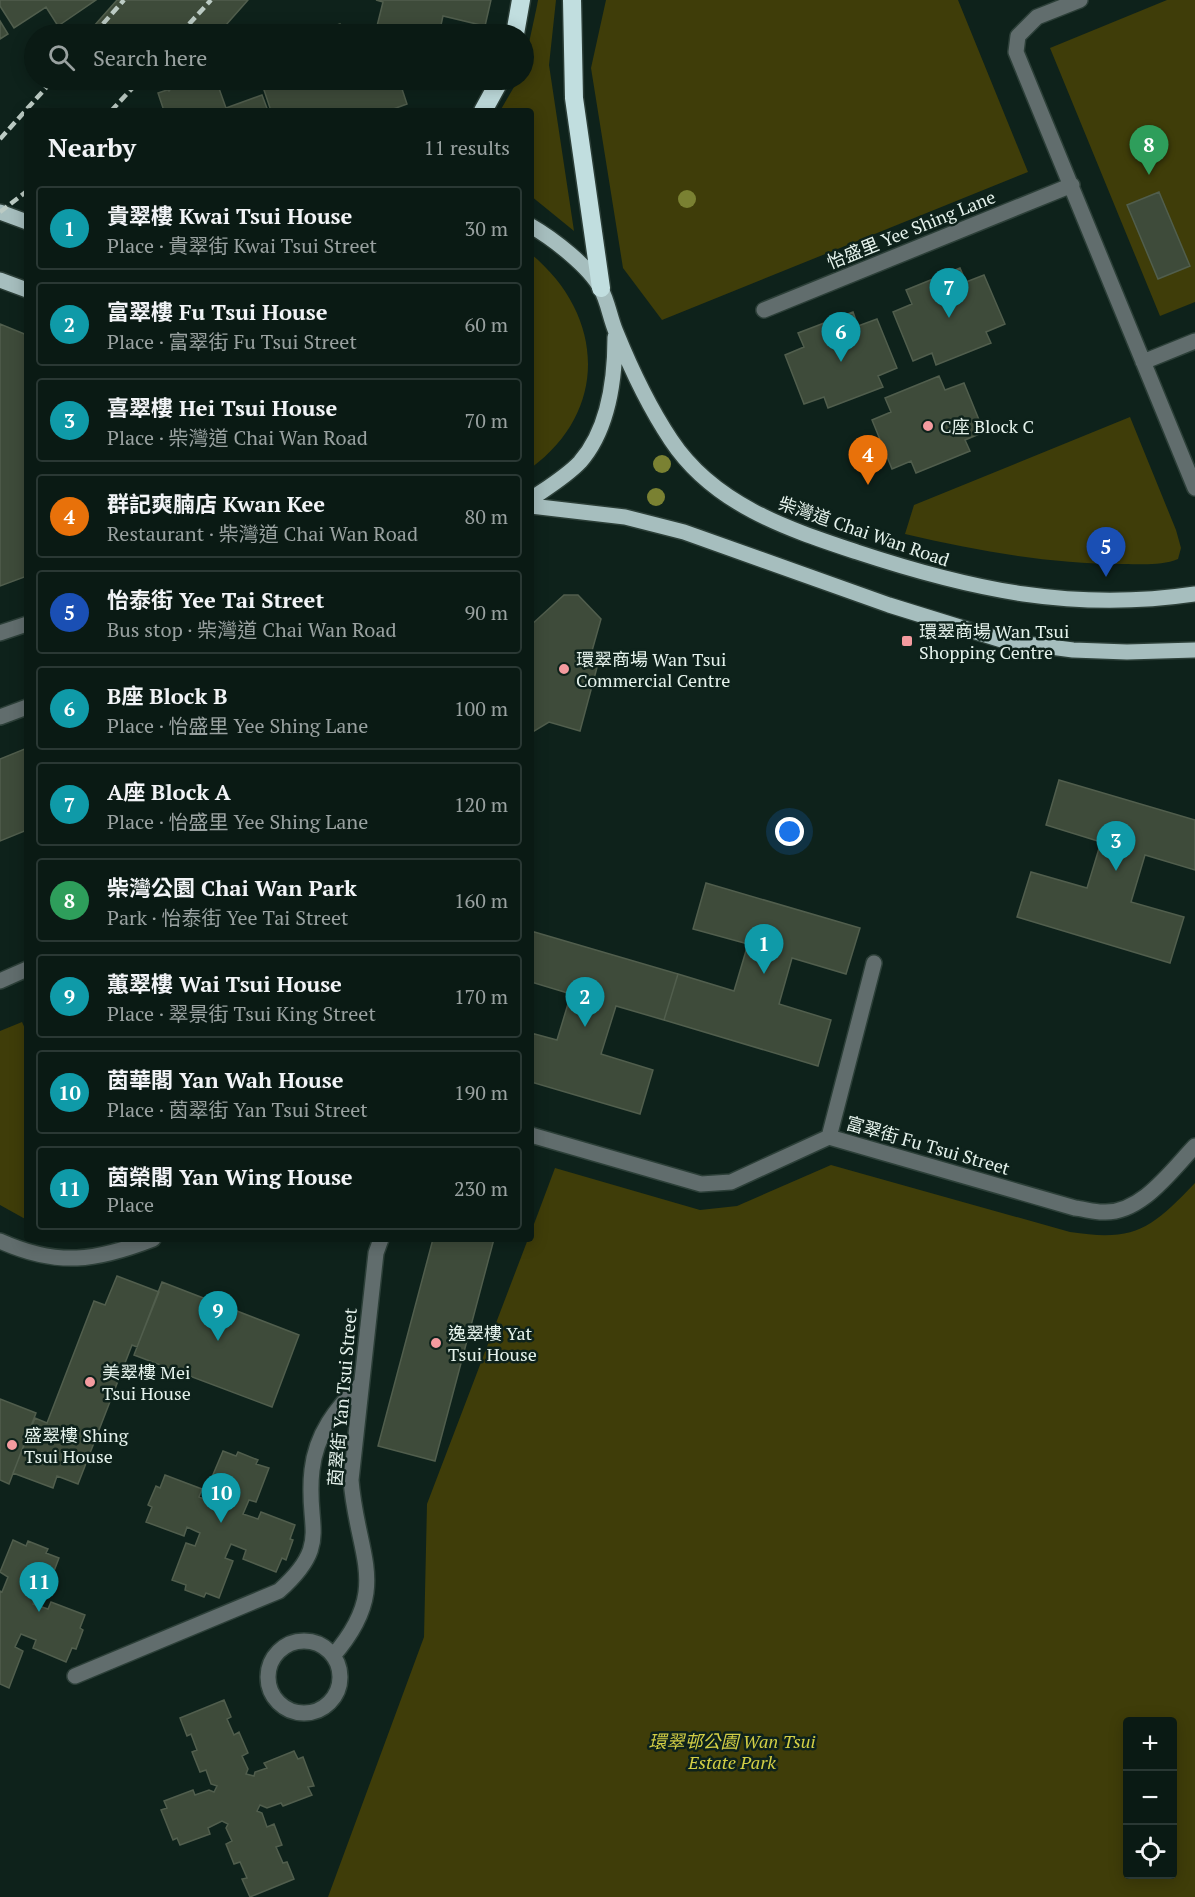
<!DOCTYPE html>
<meta charset="utf-8">
<style>
body{margin:0;font-family:"PT Serif","Noto Sans TC",serif;background:#182722;color:#f1f3f6}
.controls{position:absolute;right:18px;bottom:18px;display:grid;overflow:hidden;border-radius:6px;box-shadow:0 3px 15px #0003}
.controls button{width:54px;height:54px;display:grid;place-items:center;padding:0;border:0;border-bottom:2px solid #2a3834;background:#0a1a14;color:#f1f3f6;font:30px sans-serif}
.you{position:absolute;left:790px;top:832px;width:21px;height:21px;margin:-15px;border:4px solid #fff;border-radius:50%;background:#1a73e8;box-shadow:0 0 0 9px #1a73e833}
.badge{display:grid;place-items:center;width:39px;height:39px;border-radius:50%;background:#f49b9f;color:#fff;font-size:20px;font-weight:700}
.pin{position:absolute;translate:-50% -50px;filter:drop-shadow(0 2px 3px #0008)}
.pin::after{content:'';position:absolute;top:32px;width:21px;height:18px;background:inherit;clip-path:polygon(0 0,100% 0,50% 100%)}
.list{margin:0;padding:0;list-style:none}
h2{display:flex;justify-content:space-between;align-items:center;height:78px;margin:0;padding:0 24px;font-size:26px}
h2 small{font-size:20px;font-weight:400;color:#99a1a0}
.list li{display:grid;grid-template-columns:39px 1fr auto;gap:18px;align-items:center;box-sizing:border-box;height:84px;margin:0 12px 12px;padding:0 12px;border:2px solid #2a3834;border-radius:6px}
.list b{display:block;font-size:22px;white-space:nowrap}
.list p{margin:0;font-size:20px;white-space:nowrap;color:#99a1a0}
.list em{font-size:20px;font-style:normal;color:#99a1a0}
.icon{flex:none;width:33px;height:33px;fill:none;stroke:currentColor;stroke-width:2;stroke-linecap:round;stroke-linejoin:round}
.map{position:relative;flex:none;width:1195px;height:1897px;overflow:hidden}
.search{position:absolute;background:#0a1a14;box-shadow:0 3px 15px #0003;left:24px;top:24px;width:510px;height:66px;display:flex;align-items:center;gap:15px;box-sizing:border-box;padding:0 21px;border-radius:33px;color:#99a1a0;font-size:22px}
.panel{position:absolute;background:#0a1a14;box-shadow:0 3px 15px #0003;left:24px;top:108px;width:510px;height:1134px;border-radius:6px}
.map>svg:first-child{display:block}
.green{fill:#3f3d09;fill-rule:evenodd}
.building{fill:#3e4b3a;stroke:#515e4d;stroke-width:1.5}
.lines{fill:none;stroke-linecap:round;stroke-linejoin:round}
.minor-casing{stroke:#2c3f38;stroke-width:18}
.major-casing{stroke:#2c3f38;stroke-width:18}
.highway-casing{stroke:#2c3f38;stroke-width:21}
.minor{stroke:#616d6d;stroke-width:15}
.major{stroke:#a6bebe;stroke-width:15}
.highway{stroke:#c1dedf;stroke-width:18}
.rail{stroke:#bccbc4;stroke-width:4.5;stroke-dasharray:9 4.5;stroke-linecap:butt}
.tree{fill:#7a8132}
.poi-dot{fill:#f49b9f;stroke:#0e221b;stroke-width:2}
.labels{text-anchor:middle;dominant-baseline:central;stroke-width:5;stroke-linejoin:round;paint-order:stroke}
.street-label{font-size:18px;fill:#e5f2ec;stroke:#0e221b}
.poi-label{font-size:18px;fill:#e5f2ec;stroke:#0e221b;text-anchor:start}
.park-label{font-size:18px;font-style:italic;fill:#d3cf45;stroke:#0e221b}
</style>
<div class="map">
<svg width="1195" height="1897" viewBox="0 0 1195 1897">
<rect width="100%" height="100%" fill="#0e221b"/>
<path class="green" d="M538,0H556L549,65L574,231L531,196V111H500L518,80H524C524,59 534,23 538,0Z
M606,0H958L1028,172L662,320L623,268L591,68Z
M1167,0H1195V302L1160,316L1050,48Z
M531,254C604,314 610,410 531,468Z
M1130,417L1176,530L1181,548L1178,559C1162,566 1140,564 1123,564C1048,564 978,551 905,534L914,505Z
M22,1022L27,1033V1220L0,1205V1031Z
M831,1165L1070,1232C1135,1242 1151,1229 1195,1183V1897H328L424,1637L427,1504L528,1239H531V1232L555,1168L700,1210L737,1206ZM1128,1722H1172V1874H1128Z"/>
<path class="building" d="M0,0H96L58,26L46,7L14,28L0,6Z
M117,0H248L218,34H104L94,26Z
M376,0H491L485,26L443,16L439,34H375L383,2Z
M0,21L8,34L0,39Z
M340,24L343,34H309Z
M156,80H179L169,91Z
M197,80H216L226,108L262,95L268,111H164L158,93Z
M287,80H399L407,104L388,111H271L263,87Z
M1159,192L1190,266L1158,279L1127,205Z
M960,268L966,282L984,275L1005,324L986,332L991,343L936,365L932,353L913,361L893,312L912,304L906,290Z
M853,312L858,326L877,319L897,368L878,376L883,387L828,408L824,397L804,404L785,355L804,347L798,333Z
M0,324L27,335V576L0,586Z
M939,376L945,390L964,383L984,432L965,440L970,451L916,473L911,461L892,469L872,420L891,412L885,398Z
M564,595H578L601,619L590,658L599,660L580,731L549,722L531,733V625Z
M27,748V830L0,841V759Z
M1059,780L1195,820V870L1145,855L1131,902L1184,917L1170,963L1017,917L1031,872L1087,888L1101,842L1046,825Z
M706,883L860,928L846,974L792,958L779,1004L831,1020L818,1066L664,1020L678,974L734,991L748,944L693,929Z
M531,931L678,974L664,1020L616,1006L601,1054L653,1070L640,1114L531,1082V1033L557,1040L571,994L531,982Z
M433,1239H494L435,1461L378,1446Z
M117,1276L159,1292L137,1347L132,1345L78,1484L57,1476L53,1488L13,1473L35,1418L47,1423L94,1301L105,1305Z
M162,1282L299,1335L272,1407L134,1355Z
M0,1399L36,1413L9,1484L0,1480Z
M223,1451L236,1456L238,1452L258,1460L256,1464L269,1468L256,1502L249,1500L243,1514L258,1519L261,1512L295,1525L290,1539L293,1540L286,1560L282,1558L276,1572L243,1559L246,1550L231,1544L225,1558L233,1561L219,1598L206,1593L204,1597L185,1590L186,1585L172,1580L186,1543L195,1546L200,1533L187,1527L184,1536L146,1522L152,1507L148,1505L156,1486L160,1488L165,1475L202,1489L199,1497L212,1502L218,1488L209,1484Z
M13,1540L26,1546L28,1541L48,1549L46,1553L59,1558L46,1592L39,1589L33,1604L48,1609L51,1602L85,1615L80,1628L83,1630L76,1649L72,1648L66,1662L33,1648L36,1640L21,1634L15,1647L23,1651L9,1688L0,1684V1591L2,1592L8,1577L0,1572Z
M224,1700L231,1717L227,1719L234,1735L239,1732L248,1753L242,1756L248,1769L246,1774L254,1776L255,1772L267,1768L264,1763L294,1751L298,1759L303,1757L314,1786L308,1787L312,1795L283,1806L281,1803L267,1808L260,1805L257,1811L262,1813L267,1827L274,1824L282,1845L276,1847L283,1863L287,1862L294,1879L250,1897L242,1879L247,1878L240,1862L234,1864L226,1844L232,1841L226,1828L228,1824L222,1821L208,1828L210,1834L180,1845L177,1838L173,1840L161,1810L167,1808L164,1801L193,1790L195,1795L209,1790L214,1792L217,1786L211,1784L206,1770L200,1772L192,1752L197,1750L191,1734L187,1736L180,1718Z"/>
<g class="lines">
<g class="minor-casing">
<path id="minor" d="M1080,0L1037,17L1018,36L1016,52L1195,488
M764,310L1072,185
M1143,362L1195,341
M0,633L27,624
M0,717L27,707
M0,981L27,969
M531,1135L701,1184L731,1182L829,1137L1075,1208C1084,1209 1094,1212 1103,1212C1141,1214 1171,1171 1195,1146
M829,1137L874,963
M0,1241C58,1267 96,1261 153,1239
M268 1677a36 36 0 1 1 72 0a36 36 0 1 1-72 0Z
M333,1656C392,1588 357,1557 351,1480L376,1253L381,1239
M75,1676L279,1591C333,1543 305,1528 312,1470C316,1434 336,1408 361,1384"/>
</g>
<g class="major-casing">
<path id="major" d="M0,212L27,222
M531,226C552,238 590,267 601,289C608,302 610,318 616,332C631,369 649,407 671,440C714,505 788,529 857,552C972,590 1074,612 1195,594
M0,280L27,290
M531,499C547,488 567,476 580,462C609,429 615,379 615,337
M531,506L625,517L684,532L889,605L1005,641L1073,650L1127,652L1195,650"/>
</g>
<g class="highway-casing">
<path id="highway" d="M572,0L574,98L601,288
M515,34L521,0
M483,111L500,80"/>
</g>
<use href="#minor" class="minor"/>
<use href="#major" class="major"/>
<use href="#highway" class="highway"/>
<path class="rail" d="M94,34L124,0
M180,34L211,0
M111,111L140,80
M0,139L53,80
M0,212L27,191"/>
</g>
<g class="tree">
<circle cx="687" cy="199" r="9"/>
<circle cx="662" cy="464" r="9"/>
<circle cx="656" cy="497" r="9"/>
</g>
<g class="poi-dot">
<circle cx="928" cy="426" r="6"/>
<rect x="901" y="635" width="12" height="12" rx="3"/>
<circle cx="564" cy="669" r="6"/>
<circle cx="436" cy="1343" r="6"/>
<circle cx="90" cy="1382" r="6"/>
<circle cx="12" cy="1445" r="6"/>
</g>
<g class="labels">
<g class="street-label">
<text transform="translate(911 229) rotate(-22)">怡盛里 Yee Shing Lane</text>
<text transform="translate(864 531) rotate(19)">柴灣道 Chai Wan Road</text>
<text transform="translate(928 1145) rotate(16)">富翠街 Fu Tsui Street</text>
<text transform="translate(342 1397) rotate(-85)">茵翠街 Yan Tsui Street</text>
</g>
<g class="poi-label">
<text x="940" y="426">C座 Block C</text>
<text x="919" y="631">環翠商場 Wan Tsui<tspan x="919" dy="21">Shopping Centre</tspan></text>
<text x="576" y="659">環翠商場 Wan Tsui<tspan x="576" dy="21">Commercial Centre</tspan></text>
<text x="448" y="1333">逸翠樓 Yat<tspan x="448" dy="21">Tsui House</tspan></text>
<text x="102" y="1372">美翠樓 Mei<tspan x="102" dy="21">Tsui House</tspan></text>
<text x="24" y="1435">盛翠樓 Shing<tspan x="24" dy="21">Tsui House</tspan></text>
</g>
<g class="park-label">
<text x="732" y="1741">環翠邨公園 Wan Tsui<tspan x="732" dy="21">Estate Park</tspan></text>
</g>
</g>
</svg>
<div class="controls">
<button>+</button>
<button>−</button>
<button><svg class="icon" aria-label="locate" viewBox="0 0 24 24"><circle cx="12" cy="12" r="6"/><path d="M12 2v4M12 18v4M2 12h4M18 12h4"/></svg></button>
</div>
<div class="you"></div>
<div class="pin badge" style="left:764px;top:974px;background:#0f9aa8">1</div>
<div class="pin badge" style="left:585px;top:1027px;background:#0f9aa8">2</div>
<div class="pin badge" style="left:1116px;top:871px;background:#0f9aa8">3</div>
<div class="pin badge" style="left:868px;top:485px;background:#e8710a">4</div>
<div class="pin badge" style="left:1106px;top:577px;background:#1a4fb4">5</div>
<div class="pin badge" style="left:841px;top:362px;background:#0f9aa8">6</div>
<div class="pin badge" style="left:949px;top:318px;background:#0f9aa8">7</div>
<div class="pin badge" style="left:1149px;top:175px;background:#2e9e5b">8</div>
<div class="pin badge" style="left:218px;top:1341px;background:#0f9aa8">9</div>
<div class="pin badge" style="left:221px;top:1523px;background:#0f9aa8">10</div>
<div class="pin badge" style="left:39px;top:1612px;background:#0f9aa8">11</div>
<div class="search"><svg class="icon" aria-label="search" viewBox="0 0 24 24"><circle cx="10" cy="10" r="6"/><path d="M15 15l6 6"/></svg>Search here</div>
<section class="panel">
<h2>Nearby<small>11 results</small></h2>
<ul class="list">
<li><span class="badge" style="background:#0f9aa8">1</span><div><b>貴翠樓 Kwai Tsui House</b><p>Place · 貴翠街 Kwai Tsui Street</p></div><em>30 m</em></li>
<li><span class="badge" style="background:#0f9aa8">2</span><div><b>富翠樓 Fu Tsui House</b><p>Place · 富翠街 Fu Tsui Street</p></div><em>60 m</em></li>
<li><span class="badge" style="background:#0f9aa8">3</span><div><b>喜翠樓 Hei Tsui House</b><p>Place · 柴灣道 Chai Wan Road</p></div><em>70 m</em></li>
<li><span class="badge" style="background:#e8710a">4</span><div><b>群記爽腩店 Kwan Kee</b><p>Restaurant · 柴灣道 Chai Wan Road</p></div><em>80 m</em></li>
<li><span class="badge" style="background:#1a4fb4">5</span><div><b>怡泰街 Yee Tai Street</b><p>Bus stop · 柴灣道 Chai Wan Road</p></div><em>90 m</em></li>
<li><span class="badge" style="background:#0f9aa8">6</span><div><b>B座 Block B</b><p>Place · 怡盛里 Yee Shing Lane</p></div><em>100 m</em></li>
<li><span class="badge" style="background:#0f9aa8">7</span><div><b>A座 Block A</b><p>Place · 怡盛里 Yee Shing Lane</p></div><em>120 m</em></li>
<li><span class="badge" style="background:#2e9e5b">8</span><div><b>柴灣公園 Chai Wan Park</b><p>Park · 怡泰街 Yee Tai Street</p></div><em>160 m</em></li>
<li><span class="badge" style="background:#0f9aa8">9</span><div><b>蕙翠樓 Wai Tsui House</b><p>Place · 翠景街 Tsui King Street</p></div><em>170 m</em></li>
<li><span class="badge" style="background:#0f9aa8">10</span><div><b>茵華閣 Yan Wah House</b><p>Place · 茵翠街 Yan Tsui Street</p></div><em>190 m</em></li>
<li><span class="badge" style="background:#0f9aa8">11</span><div><b>茵榮閣 Yan Wing House</b><p>Place</p></div><em>230 m</em></li>
</ul>
</section>
</div>
